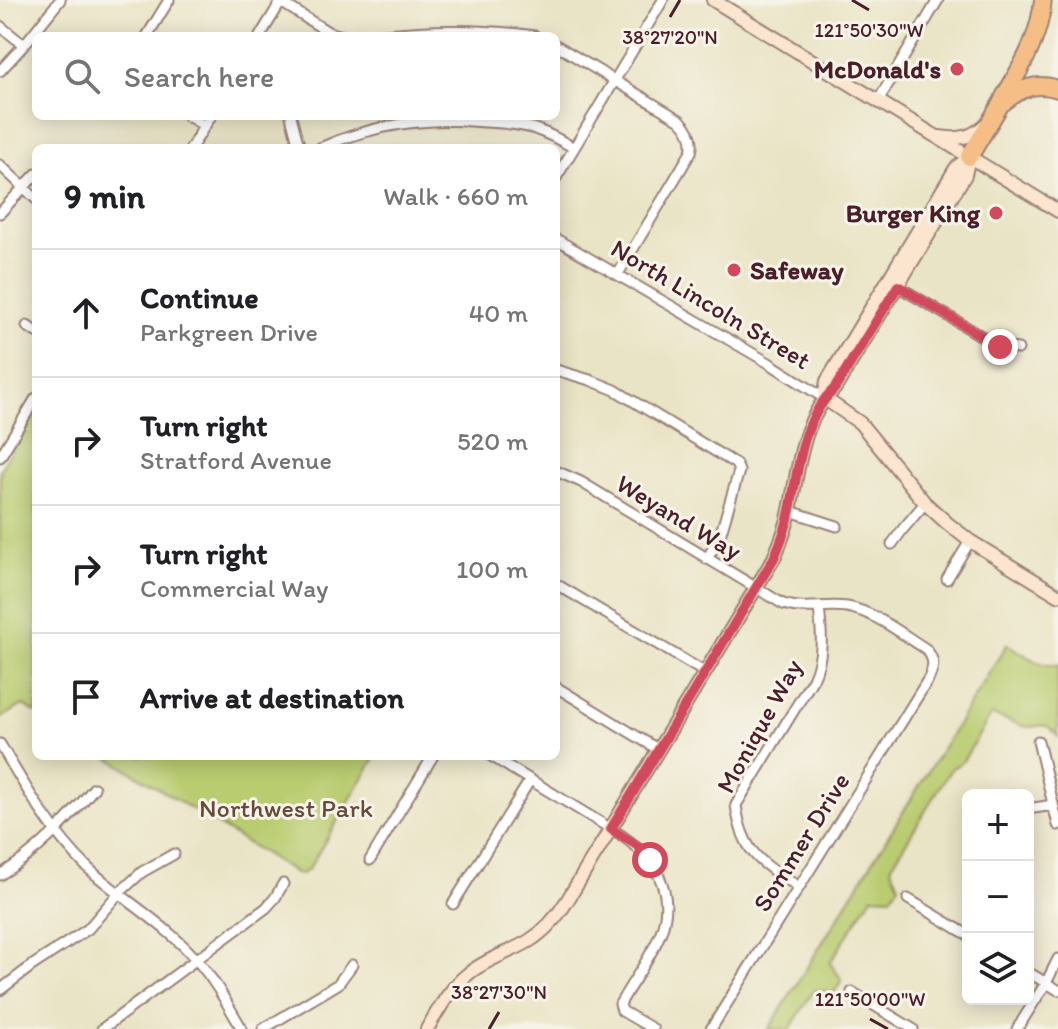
<!DOCTYPE html>
<meta charset="utf-8">
<style>
body{margin:0;font-family:Itim,sans-serif;background:#f6f6f6;color:#202124}
.controls{position:absolute;right:24px;bottom:24px;display:grid;overflow:hidden;border-radius:12px;box-shadow:0 4px 20px #0003}
.controls button{width:72px;height:72px;display:grid;place-items:center;padding:0;border:0;border-bottom:2px solid #e0e0e0;background:#fff;color:#202124;font:40px sans-serif}
.stop{position:absolute;width:24px;height:24px;margin:-18px;border:6px solid #d1495b;border-radius:50%;background:#fff}
.stop.end{background:#d1495b;border-color:#fff;box-shadow:0 2px 8px #0008}
.list{margin:0;padding:0;list-style:none}
h2{display:flex;justify-content:space-between;align-items:center;height:104px;margin:0;padding:0 32px;font-size:34px}
h2 small{font-size:26px;font-weight:400;color:#757577}
.list li{display:grid;grid-template-columns:52px 1fr auto;gap:24px;align-items:center;box-sizing:border-box;height:128px;padding:0 32px;border-top:2px solid #e0e0e0}
.list b{display:block;font-size:30px;white-space:nowrap}
.list p{margin:0;font-size:26px;white-space:nowrap;color:#757577}
.list em{font-size:26px;font-style:normal;color:#757577}
.icon{flex:none;width:44px;height:44px;fill:none;stroke:currentColor;stroke-width:2;stroke-linecap:round;stroke-linejoin:round}
.map{position:relative;flex:none;width:1058px;height:1029px;overflow:hidden}
.search{position:absolute;background:#fff;box-shadow:0 4px 20px #0003;left:32px;top:32px;width:528px;height:88px;display:flex;align-items:center;gap:20px;box-sizing:border-box;padding:0 28px;border-radius:12px;color:#757577;font-size:30px}
.panel{position:absolute;background:#fff;box-shadow:0 4px 20px #0003;left:32px;top:144px;width:528px;height:616px;border-radius:12px}
.map>svg:first-child{display:block}
.green{fill:#b9cc6f;stroke:#82764d;stroke-width:2}
.lines{fill:none;stroke-linecap:round;stroke-linejoin:round}
.street-casing{stroke:#9a8278;stroke-width:13}
.secondary-casing{stroke:#9a8278;stroke-width:16}
.highway-casing{stroke:#9a8278;stroke-width:20}
.street{stroke:#fff;stroke-width:9}
.secondary{stroke:#fbe5cf;stroke-width:12}
.highway{stroke:#f6be87;stroke-width:16}
.route{stroke:#d1495b;stroke-width:10}
.ticks{fill:none;stroke:#4a1f2b;stroke-width:3}
.poi-dot{fill:#d1495b;stroke:#f7f3e8;stroke-width:3}
.labels{text-anchor:middle;dominant-baseline:central;stroke-width:6;stroke-linejoin:round;paint-order:stroke}
.poi-label{font-size:26px;font-weight:bold;fill:#4a1f2b;stroke:#f7f3e8;text-anchor:end}
.street-label{font-size:26px;fill:#4a1f2b;stroke:#f7f3e8}
.park-label{font-size:26px;fill:#664a3c;stroke:#f7f3e8}
.ticks-label{font-size:20px;text-anchor:middle;fill:#4a1f2b;stroke:#f7f3e8;stroke-width:6;stroke-linejoin:round;paint-order:stroke}
</style>
<div class="map">
<svg width="1058" height="1029" viewBox="0 0 1058 1029">
<rect width="100%" height="100%" fill="#f7f3e8"/>
<filter id="ink" filterUnits="userSpaceOnUse"><feTurbulence type="fractalNoise" baseFrequency=".0125" numOctaves="2"/><feDisplacementMap in="SourceGraphic" scale="16" xChannelSelector="R" yChannelSelector="G"/><feConvolveMatrix kernelMatrix="1 2 1 2 8 2 1 2 1" color-interpolation-filters="sRGB"/></filter>
<filter id="wash" filterUnits="userSpaceOnUse"><feTurbulence type="fractalNoise" baseFrequency=".006" numOctaves="4" result="noise"/><feDisplacementMap in="SourceGraphic" scale="32" xChannelSelector="R" yChannelSelector="G"/><feGaussianBlur stdDeviation="1.8" result="paint"/><feColorMatrix in="noise" values="0 0 0 0 0 0 0 0 0 0 0 0 0 0 0 0 0 1.4 0 .05"/><feComposite in="paint" operator="in"/></filter>
<g filter="url(#wash)">
<rect width="100%" height="100%" fill="#eae4c6"/>
<path class="green" d="M36,411V713L23,705L0,719V470Z
M1007,644C1024,654 1038,667 1058,665V737C1043,716 1038,731 1023,726C1012,722 1002,718 991,715L963,761L951,769L891,867L899,885L891,897L872,896L830,963L842,980L834,993L814,990L790,1029H769Z
M106,756H376L308,870L299,875Z"/>
</g>
<g filter="url(#ink)">
<g class="lines">
<g class="street-casing">
<path id="street" d="M281,2L328,32L343,36
M0,26L24,45
M147,36L169,0
M260,36L282,0
M367,36C423,29 479,28 535,36
M556,45L680,120C689,129 695,139 691,152L618,274
M0,71L24,45L60,0
M878,101L938,0
M188,116L205,126
M291,116L297,139L301,148
M191,148L211,116
M320,148C374,124 426,117 485,122C503,123 523,124 540,131C552,135 563,142 574,148
M0,165L36,199
M556,178L663,0
M0,213L36,174
M556,239L769,363L824,398
M894,284L1000,347L1018,349
M27,326L36,332
M556,370L590,380L615,390L736,464L739,471L720,536L707,559
M0,457L36,398
M556,471L581,482L783,604C805,611 825,604 847,607C875,612 902,634 926,649C935,660 934,666 929,678L711,1029
M790,511L837,526
M892,544L903,529L925,503
M947,579L970,541
M556,584L706,673
M556,687L659,750
M1038,741L1058,825
M0,744C26,788 51,832 88,868C122,899 164,923 195,958C214,979 228,1005 242,1029
M491,756L621,835C654,858 676,890 661,932C651,958 633,980 620,1004L622,1011L653,1029
M1028,809L1053,805
M370,860L433,756
M0,875C38,852 66,822 94,788
M799,887C761,863 742,853 736,805L813,679C824,656 822,633 819,608
M908,899L968,935
M453,904L530,780
M1028,972L1058,990
M0,990L33,965L88,929L118,894L142,872L174,854
M852,992L913,1029
M102,1029L266,908L275,898L283,884
M263,1029L338,984L352,965
M1017,1029L1046,983L1058,959"/>
</g>
<g class="secondary-casing">
<path id="secondary" d="M713,0L1058,211
M939,137C957,140 972,138 985,125
M824,398L860,423L925,503L947,523L970,541L1058,595
M824,398L827,381L956,168L969,157
M427,1029C439,1009 450,988 468,974C486,959 509,953 529,941C545,931 557,917 567,901L774,558C781,542 787,527 790,510C799,467 801,420 835,388L965,175L969,157"/>
</g>
<g class="highway-casing">
<path id="highway" d="M1004,102C1021,88 1036,82 1058,89
M969,157L1002,102L1004,97C1023,64 1039,39 1043,0"/>
</g>
<use href="#street" class="street"/>
<use href="#secondary" class="secondary"/>
<use href="#highway" class="highway"/>
</g>
</g>
<g class="lines" filter="url(#ink)">
<path class="route" d="M650,860L638,846L611,829L774,558C781,542 787,527 790,510C799,467 801,420 835,388L898,286L1000,347"/>
</g>
<path class="ticks" d="M852,0L869,10M670,17L680,0M870,1019L888,1029M489,1029L499,1012"/>
<g class="poi-dot">
<circle cx="957" cy="69" r="8"/>
<circle cx="996" cy="213" r="8"/>
<circle cx="734" cy="270" r="8"/>
</g>
<g class="labels">
<g class="poi-label">
<text x="941" y="69">McDonald's</text>
<text x="980" y="213">Burger King</text>
<text x="750" y="270" text-anchor="start">Safeway</text>
</g>
<g class="street-label">
<text transform="translate(711 304) rotate(31)">North Lincoln Street</text>
<text transform="translate(679 517) rotate(31)">Weyand Way</text>
<text transform="translate(759 726) rotate(-61)">Monique Way</text>
<text transform="translate(801 842) rotate(-58)">Sommer Drive</text>
</g>
<g class="park-label">
<text x="286" y="808">Northwest Park</text>
</g>
</g>
<g class="ticks-label">
<text x="869" y="37">121°50'30"W</text>
<text x="670" y="44">38°27'20"N</text>
<text x="499" y="999">38°27'30"N</text>
<text x="870" y="1006">121°50'00"W</text>
</g>
</svg>
<div class="controls">
<button>+</button>
<button>−</button>
<button><svg class="icon" aria-label="layers" viewBox="0 0 24 24"><path d="M12 4l9 5-9 5-9-5zM3 14l9 5 9-5"/></svg></button>
</div>
<div class="stop" style="left:650px;top:860px"></div>
<div class="stop end" style="left:1000px;top:347px"></div>
<div class="search"><svg class="icon" aria-label="search" viewBox="0 0 24 24"><circle cx="10" cy="10" r="6"/><path d="M15 15l6 6"/></svg>Search here</div>
<section class="panel">
<h2>9 min<small>Walk · 660 m</small></h2>
<ul class="list">
<li><svg class="icon" aria-label="ahead" viewBox="0 0 24 24"><path d="M12 20V5M6 11l6-6 6 6"/></svg><div><b>Continue</b><p>Parkgreen Drive</p></div><em>40 m</em></li>
<li><svg class="icon" aria-label="right" viewBox="0 0 24 24"><path d="M7 20v-9h11M14 6l5 5-5 5"/></svg><div><b>Turn right</b><p>Stratford Avenue</p></div><em>520 m</em></li>
<li><svg class="icon" aria-label="right" viewBox="0 0 24 24"><path d="M7 20v-9h11M14 6l5 5-5 5"/></svg><div><b>Turn right</b><p>Commercial Way</p></div><em>100 m</em></li>
<li><svg class="icon" aria-label="arrive" viewBox="0 0 24 24"><path d="M6 21V4h12l-3 4 3 4H6"/></svg><div><b>Arrive at destination</b></div></li>
</ul>
</section>
</div>
